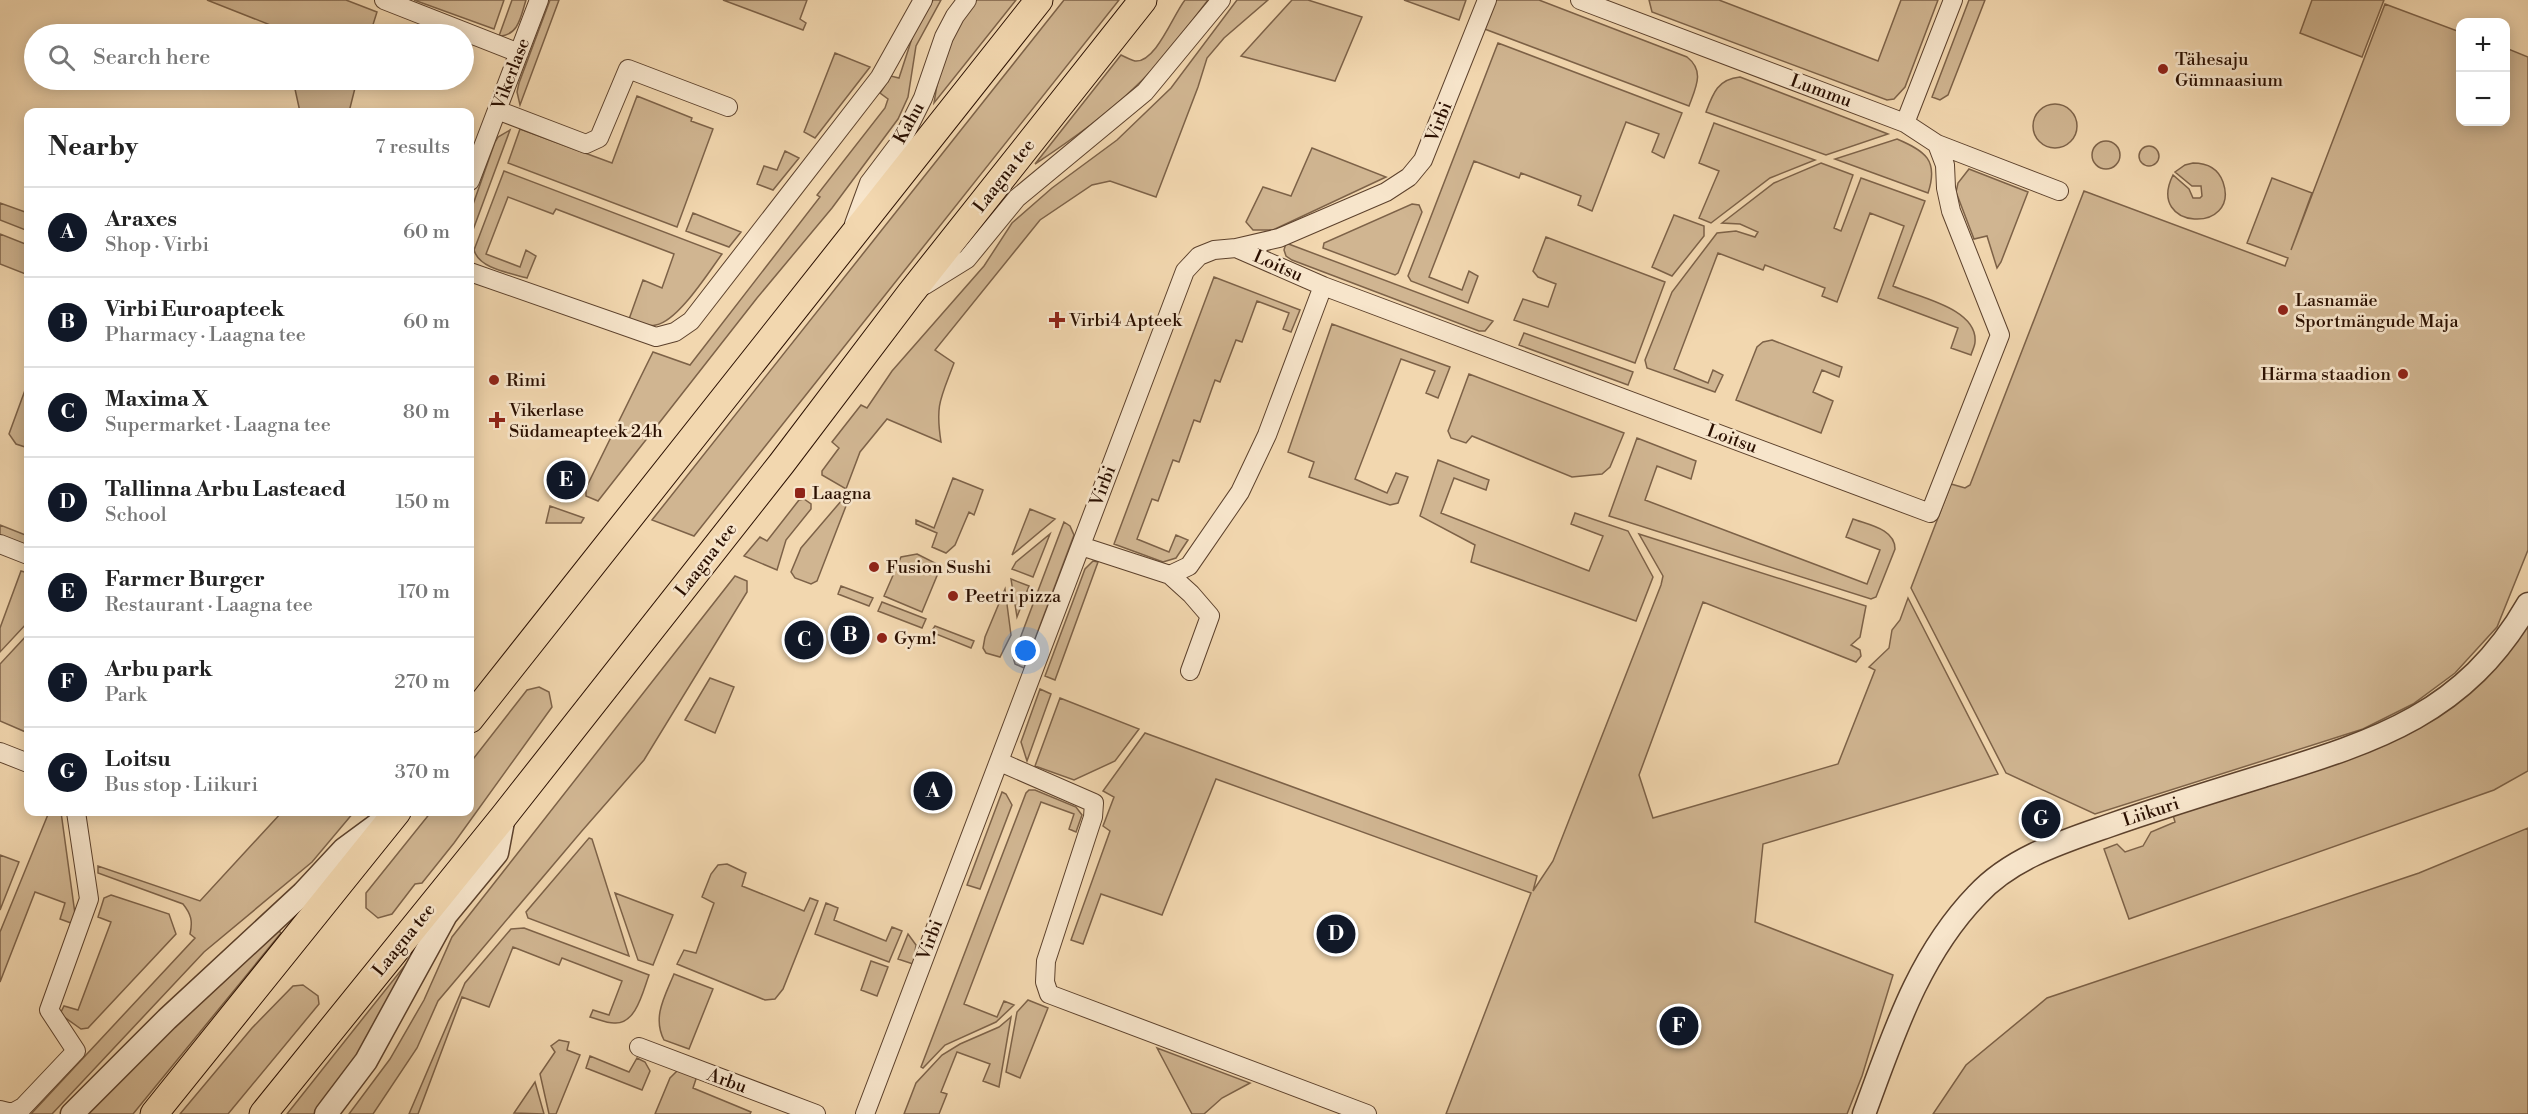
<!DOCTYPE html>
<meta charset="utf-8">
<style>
body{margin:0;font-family:"Libre Bodoni",serif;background:#f2f2f2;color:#222}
.controls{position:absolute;right:18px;top:18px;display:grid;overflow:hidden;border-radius:12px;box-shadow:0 3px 15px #0003}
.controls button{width:54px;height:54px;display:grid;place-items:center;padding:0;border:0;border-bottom:2px solid #e0e0e0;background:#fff;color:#222;font:30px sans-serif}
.you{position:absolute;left:1026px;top:651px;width:21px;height:21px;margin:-15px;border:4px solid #fff;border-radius:50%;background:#1a73e8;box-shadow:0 0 0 9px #1a73e833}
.badge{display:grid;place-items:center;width:39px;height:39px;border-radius:50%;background:#111827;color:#fff;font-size:20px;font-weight:700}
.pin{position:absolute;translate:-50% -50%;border:3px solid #fff;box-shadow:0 2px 6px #0006}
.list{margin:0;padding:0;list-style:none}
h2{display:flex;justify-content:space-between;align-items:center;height:78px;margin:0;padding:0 24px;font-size:26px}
h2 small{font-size:20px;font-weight:400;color:#767676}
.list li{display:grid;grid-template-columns:39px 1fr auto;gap:18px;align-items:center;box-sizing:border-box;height:90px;padding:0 24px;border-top:2px solid #e0e0e0}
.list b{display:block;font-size:22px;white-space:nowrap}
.list p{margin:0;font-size:20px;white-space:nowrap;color:#767676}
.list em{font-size:20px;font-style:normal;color:#767676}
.icon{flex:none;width:33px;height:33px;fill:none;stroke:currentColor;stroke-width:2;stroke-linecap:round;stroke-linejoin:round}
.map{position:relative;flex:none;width:2528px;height:1114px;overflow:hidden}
.search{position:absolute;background:#fff;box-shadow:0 3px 15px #0003;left:24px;top:24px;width:450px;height:66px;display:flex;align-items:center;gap:15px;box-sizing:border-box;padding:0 21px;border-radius:33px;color:#767676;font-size:22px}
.panel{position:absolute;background:#fff;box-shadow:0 3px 15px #0003;left:24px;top:108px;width:450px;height:708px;border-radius:12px}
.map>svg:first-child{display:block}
.green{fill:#d0b591;stroke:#7d6248;stroke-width:1.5}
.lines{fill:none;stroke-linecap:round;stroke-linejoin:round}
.minor-casing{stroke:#5c412c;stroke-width:20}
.tertiary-casing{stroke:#5c412c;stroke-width:25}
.primary-casing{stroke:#2a0f00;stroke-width:29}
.minor{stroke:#f7e5cb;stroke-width:18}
.tertiary{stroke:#f7e5cb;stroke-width:22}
.primary{stroke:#f2d7af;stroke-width:27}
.poi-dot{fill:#8f2418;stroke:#f7e5cb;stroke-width:2}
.labels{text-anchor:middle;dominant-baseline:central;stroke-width:5;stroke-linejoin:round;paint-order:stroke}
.poi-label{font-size:18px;fill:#2a0f00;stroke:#f7e5cb;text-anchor:start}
.street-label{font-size:18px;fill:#2a0f00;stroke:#f7e5cb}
</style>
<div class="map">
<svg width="2528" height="1114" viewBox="0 0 2528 1114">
<rect width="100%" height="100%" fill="#f2d7af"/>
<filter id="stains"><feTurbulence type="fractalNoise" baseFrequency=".00333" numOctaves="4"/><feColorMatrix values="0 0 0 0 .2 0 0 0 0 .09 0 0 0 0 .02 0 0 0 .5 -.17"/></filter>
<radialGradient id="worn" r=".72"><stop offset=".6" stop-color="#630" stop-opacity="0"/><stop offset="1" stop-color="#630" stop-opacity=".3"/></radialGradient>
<path class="green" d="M207,0H346L377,12L370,34H284L283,30Z
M414,0H504L494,29Z
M512,0H526C521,15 519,36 499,36Z
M550,0H559L520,105L517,92L519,83Z
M723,0H807L800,19L806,23L803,30Z
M933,0H941L916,46L908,97L898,119L832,208L757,298L598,501L586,496V488L653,352L690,365L820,197L817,195L885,108L888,99L880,93L891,76L899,78L915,29Z
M976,0H1016L934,103C939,66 952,30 976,0Z
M1064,0H1119L694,536L652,520Z
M1185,0H1208C1185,30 1162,62 1134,88C1104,117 1070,141 1035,164L1121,55C1125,57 1131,60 1135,61C1156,63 1174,13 1185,0Z
M1237,0H1268L1224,38L1207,58L1198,87L1156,197L1110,181L1092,185L1040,220L935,350L954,363C941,398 935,404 941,442L887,419L860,452L846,489L822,475V471L839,448L832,442L861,405L867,408L892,371L984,266L1012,223L1052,188L1117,140L1171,88Z
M1292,0H1308L1362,17L1335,81L1241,56Z
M1404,0H1466L1459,20Z
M1494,0H1539L1687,57C1705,71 1696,87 1689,106L1482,28Z
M1649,0H1719L1878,61L1901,0H1938L1905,87L1894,99L1887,100L1652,12Z
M1969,0H1985L1948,95L1940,100L1932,97Z
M2312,0H2384L2362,57L2300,33Z
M2385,4L2460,32V122H2506V48L2528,57V550L2497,627L2455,673L2413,704L2363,729L2095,814L2006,773L1911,588L1951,484L1965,488L1970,485L2084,191L2285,266L2288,258L2247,243L2272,178L2312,193L2291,250Z
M1498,43L1682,113L1664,158L1652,152L1659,134L1626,122L1592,211L1578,205L1581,196L1521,173L1519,178L1474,161L1429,277L1462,290L1469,271L1478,276L1468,303L1411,281L1408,276Z
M835,53L870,67L815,138L804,132Z
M1740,77L1888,134L1826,155L1706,112C1713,93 1718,79 1740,77Z
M293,80H357L349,112H300Z
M637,96L692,118L691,121L713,129L677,227L508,163L520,129L612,163Z
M2033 126a22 22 0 1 1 44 0a22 22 0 1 1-44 0Z
M1714,123L1815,160L1770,178L1711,223L1699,218L1719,171L1699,163Z
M510,130L470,238V213L495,142L498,137Z
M1897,139C1925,151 1939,160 1928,193L1835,159Z
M2092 155a14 14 0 1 1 28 0a14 14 0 1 1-28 0Z
M2139 156a10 10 0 1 1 20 0a10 10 0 1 1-20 0Z
M1312,148L1386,177L1273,230H1253L1246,222L1263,187L1291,196Z
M785,151L799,158L773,190L757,184L764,166L777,170Z
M1821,163L1853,175L1834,228L1841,231L1861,178L1925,201L1893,286C1917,297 1978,308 1975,342C1975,346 1972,351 1971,355L1951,348L1958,328L1878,298L1904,226L1870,213L1837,302L1822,296L1825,288L1765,265L1763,270L1718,253L1674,369L1708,383L1713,370L1723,375L1715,392L1647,368L1645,360L1672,292L1717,233L1736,231L1755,237L1758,232L1740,224L1722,223L1774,183Z
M2193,163C2206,163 2218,168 2223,182C2241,234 2145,231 2173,175L2189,189L2193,198H2200L2202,196L2201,186H2192L2175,172L2185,165Z
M1969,169L2028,192L2001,262L1997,268L1987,236L1974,239L1956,192L1958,183Z
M504,171L722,254C708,273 678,321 656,325C646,327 637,324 628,322L643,280L662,288L674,254L556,209L553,214L508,197L486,254L520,267L526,250L536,256L527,278C511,273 479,269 474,250Z
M0,203L28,213V231L0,220Z
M1412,204L1419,205L1422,212L1398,273L1395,275L1323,248L1324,243Z
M693,213L741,232L729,247L686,231Z
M1674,215L1704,226V236L1672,276L1652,267Z
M0,234L28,245V275L0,264Z
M1546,237L1665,282L1635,363L1514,320L1523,299L1548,307L1556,284L1538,277L1533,271Z
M1286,243L1493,321L1485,331H1479L1292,260L1286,256L1284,250Z
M1214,277L1300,310L1291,332L1283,329L1289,313L1257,301L1242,342L1236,340L1220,382L1215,380L1200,422L1194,420L1179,462L1173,460L1158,501L1152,499L1137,539L1169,552L1176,535L1188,540L1176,558L1163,562L1114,544Z
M1332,324L1450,367L1438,398L1426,393L1435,371L1401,359L1355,479L1387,493L1396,473L1408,477L1398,503L1390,505L1309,477L1314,462L1288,452Z
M1524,333L1633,372L1628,385L1519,345Z
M1772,340L1842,367L1839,377L1822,370L1813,392L1833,401L1821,433L1736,400L1757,347L1763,342Z
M1469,374L1624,433L1610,467L1602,474L1572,477L1472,436L1466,443L1451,438L1448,431Z
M28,382V448L16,444L9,434Z
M1637,438L1696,461L1691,479L1657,466L1645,500L1867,584L1880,550L1846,537L1853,519C1869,525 1895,529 1895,549L1876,597L1871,599L1609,516Z
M1438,460L1489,480L1486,490L1454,478L1441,513L1589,571L1603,536L1571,524L1575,513L1628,531L1653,577L1636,621L1471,562L1475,545L1420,516Z
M953,478L983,490L974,515L969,512L955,545L946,553L932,547L937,533L916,524V520L934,528Z
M846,491L851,493L817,581L811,584L795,578L791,572L801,548L842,500Z
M804,499L811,504V509L786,540L777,570L744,556L760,537L767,541L799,500Z
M550,506L584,518L581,523H546Z
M1030,509L1055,519L1012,555Z
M1064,522L1070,526L1074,535L1024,668L1015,664L1013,657Z
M0,525L28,536V546L0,536Z
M1050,534L1033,577L1012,569L1016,562Z
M1639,534L1866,606L1860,637L1851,645L1860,650L1861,656L1856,662L1703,602L1639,775L1653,818L1838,764L1875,670L1869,667L1889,648L1892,630L1900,620L1908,598L1998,774L1763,844L1755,922L1893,975L1862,1076L1847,1114H1446L1531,893L1216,779L1162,915L1101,894L1083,944L1071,940L1110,831L1103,826L1114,797L1103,791L1145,733L1537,876L1533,891L1553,861L1661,585L1663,576Z
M917,554L941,566L922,612L884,596L901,557Z
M1093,561L1098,562L1055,680L1045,676L1085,569Z
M21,571L28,573V622L0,652V628Z
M735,576L747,581V592L644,760L581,832L438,1001L417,1048L373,1114H349L390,1059L424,1000L452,937Z
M1011,579L1029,586L1017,617Z
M841,586L873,598L869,606L838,594Z
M1005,589L1011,635L1000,657L986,653L983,648L985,637Z
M882,602L926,619L922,628L878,611Z
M2528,622V771L2494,790L2129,919L2104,849L2117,844L2125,852L2143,846L2151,832L2175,822L2173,815L2367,752L2427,722Z
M935,626L974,641L971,648L931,632Z
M28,634V733L0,721V664Z
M710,678L734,687L715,733L685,720Z
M539,687L549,692L552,707L454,843L422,883L415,884L392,914L378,918L366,908V893L431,812H470V763L527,690Z
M1040,689L1051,694L1027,761L1021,742Z
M1060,698L1139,729L1115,761L1074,780L1035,766Z
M1029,790H1035L1076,807L1082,815L1076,832L1069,829L1074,814L1041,802L964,1004L997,1017L1004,1001L1014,1005L996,1022L945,1045L923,1068L921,1067L1026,793Z
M1002,792L1006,794L1012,805L980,889L967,885Z
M49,812H61L75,914L71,923L60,919L65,903L35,892L0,982V932Z
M282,812H354L312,862L204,952L52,1114H31L195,938L190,934C193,921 191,914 183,904L98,873V866L200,901Z
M2528,828V1114H1933L1966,1065L2047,998L2419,873Z
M589,838L592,839L629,956L528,918L526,912Z
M0,855L19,862L0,910Z
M727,864L746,873L742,886L804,911L810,898L818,901L783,989L775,999L765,1000L677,964L684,950L696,953L714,903L702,897L711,874L718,865Z
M615,893L673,915L653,965L638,960Z
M111,895L169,914L176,934L88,1028L81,1029L60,1014L64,1006L78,1010L111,922L98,917L104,898Z
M826,903L838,908L834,920L886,941L892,927L902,931L889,962L815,934Z
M524,928L649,975C643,991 636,1025 614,1023C606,1023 598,1019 590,1017L593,1010L609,1015L622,981L562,958L559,965L513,947L489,1007L462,997L418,1114H409L465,983L511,929Z
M277,929L281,933L133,1114H85L121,1075Z
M908,934L916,945L913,964L898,959Z
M871,961L888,967L877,996L861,990Z
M411,962L375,1031L316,1114H287L406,964Z
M674,974L713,989L689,1049L664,1040C652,1017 665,996 674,974Z
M303,985L318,996L319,1004L228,1114H180L252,1028L293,986Z
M1028,1000L1048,1008L1020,1078L1006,1072L1017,1012Z
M1011,1017L999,1087L983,1081L990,1064L957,1052L941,1092L947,1094L939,1114H904L916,1083L942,1055L960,1044L999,1027Z
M559,1040L569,1042L567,1050L580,1055L556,1114H549L540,1074L555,1052L551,1046Z
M1157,1048L1250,1083L1222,1098L1204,1114H1192Z
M590,1056L629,1072L637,1058L645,1062L650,1071L642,1090L586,1068Z
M677,1071H685L697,1076L693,1088L751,1112L750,1114H655L670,1078Z
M535,1082L544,1114L514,1113Z"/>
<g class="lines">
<g class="minor-casing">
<path id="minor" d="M384,0L519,53
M1580,0L1905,123L1937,144L2059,191
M497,110L586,144L599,138L628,69L728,107
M1905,123L1953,0
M470,181L539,0
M854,224L869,183L903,138L923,98L944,37L955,16L967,0
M1236,248L1323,286L1930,513L2000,335L1951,211L1946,188L1945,165L1937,144
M470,272L656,337L675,332L691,321L880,77L923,0
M925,285L967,259L1017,198L1145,92L1221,0
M0,544L28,555
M1081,546L1170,575L1191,594L1210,616L1190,671
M1170,575L1189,566L1240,492L1267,435L1323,286
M0,752L28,763
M1000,762L1094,803L1093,817L1046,961L1045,982L1049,994L1367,1114
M639,1047L816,1114
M0,1110L12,1113L23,1107L76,1051L49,1010L89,899L76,812
M865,1114L1185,271L1199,256L1214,250L1236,248L1279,238L1386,192L1409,177L1423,160L1487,0"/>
</g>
<g class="tertiary-casing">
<path id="tertiary" d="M72,1114L167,1019L303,893L344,849L382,821
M326,1114L366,1061L446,915L497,853L504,816
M1864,1114C1893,1036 1918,956 1977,895C2011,858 2062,842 2108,826C2159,808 2211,792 2263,776C2376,741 2465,714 2528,604"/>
</g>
<g class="primary-casing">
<path id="primary" d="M470,719L1039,0
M154,1114L397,812
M263,1114L504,816L782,463L910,294L1143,0"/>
</g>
<use href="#minor" class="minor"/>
<use href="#tertiary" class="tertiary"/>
<use href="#primary" class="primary"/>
</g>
<g class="poi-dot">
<circle cx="2163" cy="69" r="6"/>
<circle cx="2283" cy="310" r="6"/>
<path d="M1054 311h6v6h6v6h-6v6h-6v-6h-6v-6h6z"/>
<circle cx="2403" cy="374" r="6"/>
<circle cx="494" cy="380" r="6"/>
<path d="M494 411h6v6h6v6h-6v6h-6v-6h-6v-6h6z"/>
<rect x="794" y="487" width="12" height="12" rx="3"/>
<circle cx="874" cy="567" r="6"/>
<circle cx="953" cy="596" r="6"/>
<circle cx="882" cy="638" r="6"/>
</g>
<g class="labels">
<g class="poi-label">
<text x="2175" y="59">Tähesaju<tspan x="2175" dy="21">Gümnaasium</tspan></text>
<text x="2295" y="300">Lasnamäe<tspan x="2295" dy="21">Sportmängude Maja</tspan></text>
<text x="1069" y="320">Virbi4 Apteek</text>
<text x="2391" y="374" text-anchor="end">Härma staadion</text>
<text x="506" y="380">Rimi</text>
<text x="509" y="410">Vikerlase<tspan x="509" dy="21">Südameapteek 24h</tspan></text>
<text x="812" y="493">Laagna</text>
<text x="886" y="567">Fusion Sushi</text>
<text x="965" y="596">Peetri pizza</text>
<text x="894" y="638">Gym!</text>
</g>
<g class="street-label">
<text transform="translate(511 74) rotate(-69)">Vikerlase</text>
<text transform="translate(1821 91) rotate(20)">Lummu</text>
<text transform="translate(1439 122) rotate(-68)">Virbi</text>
<text transform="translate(909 123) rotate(-61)">Kahu</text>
<text transform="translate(1004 176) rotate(-52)">Laagna tee</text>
<text transform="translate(1278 266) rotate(24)">Loitsu</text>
<text transform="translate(1732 439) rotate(20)">Loitsu</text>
<text transform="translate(1103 486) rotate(-69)">Virbi</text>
<text transform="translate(706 560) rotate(-52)">Laagna tee</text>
<text transform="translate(2151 812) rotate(-18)">Liikuri</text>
<text transform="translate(404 940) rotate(-51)">Laagna tee</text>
<text transform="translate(930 940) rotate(-69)">Virbi</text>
<text transform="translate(727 1081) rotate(20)">Arbu</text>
</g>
</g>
<rect width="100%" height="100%" filter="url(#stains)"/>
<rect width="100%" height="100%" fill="url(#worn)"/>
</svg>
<div class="controls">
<button>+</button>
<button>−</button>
</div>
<div class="you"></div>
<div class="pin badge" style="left:933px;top:791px">A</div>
<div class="pin badge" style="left:850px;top:635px">B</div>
<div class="pin badge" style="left:804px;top:640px">C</div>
<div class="pin badge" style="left:1336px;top:934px">D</div>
<div class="pin badge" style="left:566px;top:480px">E</div>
<div class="pin badge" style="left:1679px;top:1026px">F</div>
<div class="pin badge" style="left:2041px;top:819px">G</div>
<div class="search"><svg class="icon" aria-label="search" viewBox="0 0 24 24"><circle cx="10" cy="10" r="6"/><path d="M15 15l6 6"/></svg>Search here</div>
<section class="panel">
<h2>Nearby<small>7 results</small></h2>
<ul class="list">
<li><span class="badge">A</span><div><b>Araxes</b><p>Shop · Virbi</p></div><em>60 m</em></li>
<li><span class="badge">B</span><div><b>Virbi Euroapteek</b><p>Pharmacy · Laagna tee</p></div><em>60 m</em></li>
<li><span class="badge">C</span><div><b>Maxima X</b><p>Supermarket · Laagna tee</p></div><em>80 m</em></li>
<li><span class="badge">D</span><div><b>Tallinna Arbu Lasteaed</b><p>School</p></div><em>150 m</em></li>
<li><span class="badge">E</span><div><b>Farmer Burger</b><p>Restaurant · Laagna tee</p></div><em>170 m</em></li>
<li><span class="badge">F</span><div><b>Arbu park</b><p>Park</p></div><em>270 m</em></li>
<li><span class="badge">G</span><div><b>Loitsu</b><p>Bus stop · Liikuri</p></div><em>370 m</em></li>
</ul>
</section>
</div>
